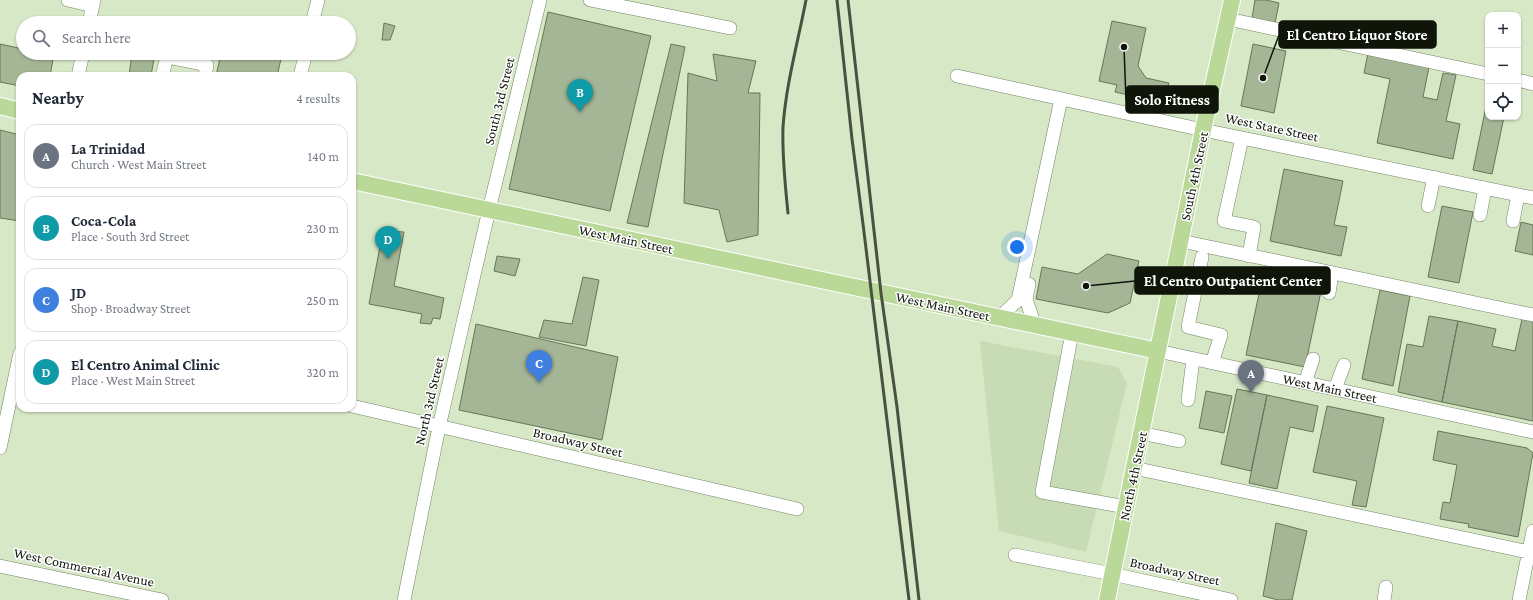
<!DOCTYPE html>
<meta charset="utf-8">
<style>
body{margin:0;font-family:"Crimson Pro",serif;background:#f2f2f3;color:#1f2937}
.controls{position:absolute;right:12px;top:12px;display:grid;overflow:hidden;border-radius:8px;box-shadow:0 1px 3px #0004}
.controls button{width:36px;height:36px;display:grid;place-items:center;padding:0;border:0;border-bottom:1px solid #e0e1e3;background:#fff;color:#1f2937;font:20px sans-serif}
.you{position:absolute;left:1017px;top:247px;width:14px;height:14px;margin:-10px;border:3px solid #fff;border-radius:50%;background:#1a73e8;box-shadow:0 0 0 6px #1a73e833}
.badge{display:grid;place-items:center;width:26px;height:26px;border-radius:50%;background:#8d2991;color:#fff;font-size:13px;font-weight:700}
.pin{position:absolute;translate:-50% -33px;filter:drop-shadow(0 1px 2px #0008)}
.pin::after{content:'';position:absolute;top:21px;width:14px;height:12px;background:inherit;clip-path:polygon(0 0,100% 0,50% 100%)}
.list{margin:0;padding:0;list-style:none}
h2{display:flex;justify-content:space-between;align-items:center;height:52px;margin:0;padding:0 16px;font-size:17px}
h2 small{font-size:13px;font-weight:400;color:#747a83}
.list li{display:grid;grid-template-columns:26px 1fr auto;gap:12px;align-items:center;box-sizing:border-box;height:64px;margin:0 8px 8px;padding:0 8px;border:1px solid #e0e1e3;border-radius:12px}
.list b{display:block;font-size:15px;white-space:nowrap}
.list p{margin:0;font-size:13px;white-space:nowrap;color:#747a83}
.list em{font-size:13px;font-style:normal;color:#747a83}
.icon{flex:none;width:22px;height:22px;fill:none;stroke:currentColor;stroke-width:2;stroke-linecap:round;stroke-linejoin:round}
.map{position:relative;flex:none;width:1533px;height:600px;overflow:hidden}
.search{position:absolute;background:#fff;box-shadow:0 1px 3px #0004;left:16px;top:16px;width:340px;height:44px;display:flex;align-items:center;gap:10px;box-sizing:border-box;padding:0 14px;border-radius:22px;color:#747a83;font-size:15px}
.panel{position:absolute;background:#fff;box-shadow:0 1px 3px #0004;left:16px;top:72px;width:340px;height:340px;border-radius:12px}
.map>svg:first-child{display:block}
.built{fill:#c7dcb4}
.building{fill:#a4b695;stroke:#667658}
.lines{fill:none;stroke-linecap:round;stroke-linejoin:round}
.minor-casing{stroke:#748466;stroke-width:14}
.major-casing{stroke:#fff;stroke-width:18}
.minor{stroke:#fff;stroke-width:13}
.major{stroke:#bad999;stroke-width:16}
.rail{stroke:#495240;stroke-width:3}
.labels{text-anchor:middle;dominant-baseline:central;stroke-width:3;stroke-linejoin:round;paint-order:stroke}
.street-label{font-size:14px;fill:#0f1509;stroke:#fff}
.leader{fill:none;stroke:#0f1509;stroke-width:1.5}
.callout-dot{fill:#0f1509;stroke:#fff;stroke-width:1.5}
.callout{fill:#0f1509;stroke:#0f1509;stroke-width:1.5}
.callout-label{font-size:15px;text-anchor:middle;font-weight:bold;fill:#fff}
</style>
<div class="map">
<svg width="1533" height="600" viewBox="0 0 1533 600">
<rect width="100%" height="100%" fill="#d6e8c6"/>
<path class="built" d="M980,341L1118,367L1127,383L1086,552L999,531Z"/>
<path class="building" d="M1255,0H1266L1279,3L1275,23L1252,18Z
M548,12L651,36L610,211L509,189Z
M1112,21L1146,28L1138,66L1146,78L1169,83L1164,103L1115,92L1117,85L1099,81Z
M384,23L395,26L390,40H382Z
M0,44L23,49V53L54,54L50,76H20V86L0,82Z
M671,44L685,47L648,227L627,223Z
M1253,44L1286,51L1274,113L1241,106Z
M132,53H155L151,76H129Z
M221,53H273L282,55L277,76H216Z
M1368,53L1429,67L1423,97L1437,100L1443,73L1456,75L1446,121L1460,124L1453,159L1377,143L1390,79L1364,73Z
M713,54L756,61L748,93H760L758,235L727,242L719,210L684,203L688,73L717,81Z
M1488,97V117H1504L1492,174L1473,170Z
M0,130L20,135V221L0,218Z
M1284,169L1343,181L1334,225L1347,227L1341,256L1270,241Z
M1442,206L1473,212L1459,283L1428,277Z
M1521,222L1533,225V255L1515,251Z
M383,231L404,232L394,286L444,298L440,319L433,318L431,324L420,323L422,314L369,304Z
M1107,254L1139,261L1130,303L1108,313L1036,299L1042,267L1078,274Z
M497,256L520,259L515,276L494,271Z
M1264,270L1323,282L1305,367L1246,355Z
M583,277L599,280L586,346L539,337L544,320L572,324Z
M1380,290L1410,296L1393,386L1362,379Z
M1429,316L1458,321L1442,402L1398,392L1407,344L1423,347Z
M1522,319L1533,321V421L1442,402L1458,321L1496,329L1492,346L1515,351Z
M476,324L618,357L602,440L459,410Z
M1237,389L1267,395L1251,471L1221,464Z
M1206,391L1232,396L1224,433L1199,428Z
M1267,395L1318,406L1313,432L1290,427L1277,489L1249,483Z
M1327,406L1384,418L1366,507L1352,505L1357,481L1313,472Z
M1438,431L1527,448L1533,453L1518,537L1468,527L1469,524L1440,519L1443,502L1450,503L1457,465L1433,460Z
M1276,523L1307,531L1292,600H1278L1263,596Z"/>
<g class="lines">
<g class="minor-casing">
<path id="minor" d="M68,0L93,6
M590,0L730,28
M1228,19L1488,74
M89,23L94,0
M312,23L318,0
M78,76L83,53
M162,76L167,57L207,65L205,76
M300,76L306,53
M957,76L1203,130L1533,198
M1518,80L1533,84
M1242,138L1224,221L1254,227L1249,256
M1428,206L1434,177
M1480,215L1485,188
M1513,221L1518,195
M1181,241L1533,315
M1202,257L1188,327L1221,335L1212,363
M1029,284L1026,299L1035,326
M1329,293L1332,273
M999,318L1018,300L1061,99
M1072,333L1042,492L1126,507
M1158,351L1533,432
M1305,383L1313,359
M1335,389L1344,365
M1188,400L1193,359
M352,406L797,509
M1141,433L1179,441
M0,448L20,353
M1134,468L1533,553
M1015,555L1112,574L1231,600
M0,566L162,600
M404,600L439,427L489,210L540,0
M1384,600L1386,587
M1519,600L1533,531"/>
</g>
<g class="major-casing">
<path id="major" d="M0,106L20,111
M352,181L1158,351
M1107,600L1203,130L1232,0"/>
</g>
<use href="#minor" class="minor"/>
<use href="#major" class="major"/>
<path class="rail" d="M837,0L852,139L863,224L909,600
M848,0L881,293L897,407L919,600
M788,213C785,184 782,156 783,127C786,84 798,42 806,0"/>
</g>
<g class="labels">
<g class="street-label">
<text transform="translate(499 101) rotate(-76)">South 3rd Street</text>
<text transform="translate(1272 127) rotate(12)">West State Street</text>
<text transform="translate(1194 176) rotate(-78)">South 4th Street</text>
<text transform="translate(626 239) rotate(12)">West Main Street</text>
<text transform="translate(943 306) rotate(12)">West Main Street</text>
<text transform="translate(1330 388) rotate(12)">West Main Street</text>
<text transform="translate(429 401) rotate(-77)">North 3rd Street</text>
<text transform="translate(578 442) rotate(13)">Broadway Street</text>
<text transform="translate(1133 476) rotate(-78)">North 4th Street</text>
<text transform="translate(84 567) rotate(12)">West Commercial Avenue</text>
<text transform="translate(1175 571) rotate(12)">Broadway Street</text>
</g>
</g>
<path class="leader" d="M1263 78L1279 35M1124 47L1126 100M1086 286L1135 281"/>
<g class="callout-dot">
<circle cx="1263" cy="78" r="4"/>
<circle cx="1124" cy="47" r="4"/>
<circle cx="1086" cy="286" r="4"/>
</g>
<g class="callout">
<rect x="1279" y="21" width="157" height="27" rx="4"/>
<rect x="1126" y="86" width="92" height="27" rx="4"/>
<rect x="1135" y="267" width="195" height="27" rx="4"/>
</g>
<g class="callout-label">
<text x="1357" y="40">El Centro Liquor Store</text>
<text x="1172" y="105">Solo Fitness</text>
<text x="1233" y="286">El Centro Outpatient Center</text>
</g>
</svg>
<div class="controls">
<button>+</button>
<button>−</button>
<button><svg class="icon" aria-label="locate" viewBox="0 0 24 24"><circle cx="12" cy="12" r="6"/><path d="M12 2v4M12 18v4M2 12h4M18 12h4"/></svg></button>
</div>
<div class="you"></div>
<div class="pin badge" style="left:1251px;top:393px;background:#6b7280">A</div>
<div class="pin badge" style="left:580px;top:112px;background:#0f9aa8">B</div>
<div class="pin badge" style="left:539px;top:383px;background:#3f7fe0">C</div>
<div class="pin badge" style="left:388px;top:259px;background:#0f9aa8">D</div>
<div class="search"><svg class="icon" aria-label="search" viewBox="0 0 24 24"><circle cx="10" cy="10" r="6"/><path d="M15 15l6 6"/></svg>Search here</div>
<section class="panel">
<h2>Nearby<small>4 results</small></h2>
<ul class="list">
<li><span class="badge" style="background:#6b7280">A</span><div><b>La Trinidad</b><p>Church · West Main Street</p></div><em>140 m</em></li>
<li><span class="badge" style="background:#0f9aa8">B</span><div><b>Coca-Cola</b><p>Place · South 3rd Street</p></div><em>230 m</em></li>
<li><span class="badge" style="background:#3f7fe0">C</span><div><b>JD</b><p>Shop · Broadway Street</p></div><em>250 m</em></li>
<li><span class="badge" style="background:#0f9aa8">D</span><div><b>El Centro Animal Clinic</b><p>Place · West Main Street</p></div><em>320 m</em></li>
</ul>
</section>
</div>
